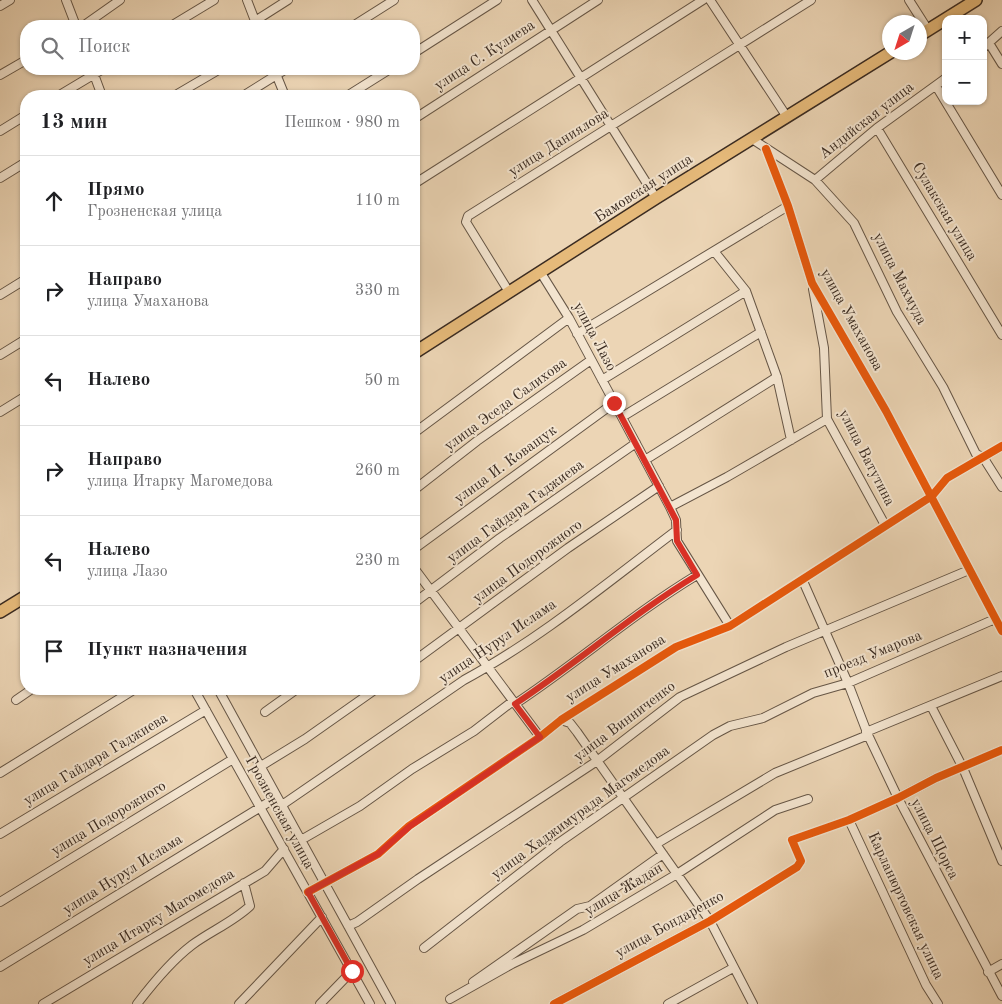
<!DOCTYPE html>
<html lang="ru">
<meta charset="utf-8">
<style>
body{margin:0;font-family:"Old Standard TT",serif;background:#f2f2f2;color:#202124}
.controls{position:absolute;right:15px;top:15px;display:grid;overflow:hidden;border-radius:10px;box-shadow:0 1px 4px #0004}
.controls button{width:45px;height:45px;display:grid;place-items:center;padding:0;border:0;border-bottom:1px solid #e0e0e0;background:#fff;color:#202124;font:25px sans-serif}
.compass{position:absolute;left:882px;top:15px;width:45px;height:45px;border-radius:50%;background:#fff;box-shadow:0 1px 4px #0004;rotate:219deg}
.stop{position:absolute;width:15px;height:15px;margin:-11px;border:4px solid #d93025;border-radius:50%;background:#fff}
.stop.end{background:#d93025;border-color:#fff;box-shadow:0 1px 5px #0008}
.list{margin:0;padding:0;list-style:none}
h2{display:flex;justify-content:space-between;align-items:center;height:65px;margin:0;padding:0 20px;font-size:21px}
h2 small{font-size:16px;font-weight:400;color:#757577}
.list li{display:grid;grid-template-columns:32px 1fr auto;gap:15px;align-items:center;box-sizing:border-box;height:90px;padding:0 20px;border-top:1px solid #e0e0e0}
.list b{display:block;font-size:19px;white-space:nowrap}
.list p{margin:0;font-size:16px;white-space:nowrap;color:#757577}
.list em{font-size:16px;font-style:normal;color:#757577}
.icon{flex:none;width:28px;height:28px;fill:none;stroke:currentColor;stroke-width:2;stroke-linecap:round;stroke-linejoin:round}
.map{position:relative;flex:none;width:1002px;height:1004px;overflow:hidden}
.search{position:absolute;background:#fff;box-shadow:0 1px 4px #0004;left:20px;top:20px;width:400px;height:55px;display:flex;align-items:center;gap:12px;box-sizing:border-box;padding:0 18px;border-radius:20px;color:#757577;font-size:19px}
.panel{position:absolute;background:#fff;box-shadow:0 1px 4px #0004;left:20px;top:90px;width:400px;height:605px;border-radius:20px}
.map>svg:first-child{display:block}
.lines{fill:none;stroke-linecap:round;stroke-linejoin:round}
.minor-casing{stroke:#665646;stroke-width:10}
.highway-casing{stroke:#3a2b21;stroke-width:14}
.minor{stroke:#f3e4cf;stroke-width:8}
.highway{stroke:#e6ba7a;stroke-width:11}
.cycleway-casing{stroke:#f3e4cf;stroke-width:11}
.cycleway{stroke:#e8590c;stroke-width:8}
.route{stroke:#d93025;stroke-width:6}
.labels{text-anchor:middle;dominant-baseline:central;stroke-width:4;stroke-linejoin:round;paint-order:stroke}
.street-label{font-size:15px;fill:#3a2b21;stroke:#f3e4cf}
</style>
<div class="map">
<svg width="1002" height="1004" viewBox="0 0 1002 1004">
<rect width="100%" height="100%" fill="#ecd5b5"/>
<filter id="stains"><feTurbulence type="fractalNoise" baseFrequency=".004" numOctaves="4"/><feColorMatrix values="0 0 0 0 .2 0 0 0 0 .09 0 0 0 0 .02 0 0 0 .5 -.17"/></filter>
<radialGradient id="worn" r=".72"><stop offset=".6" stop-color="#630" stop-opacity="0"/><stop offset="1" stop-color="#630" stop-opacity=".3"/></radialGradient>
<g class="lines">
<g class="minor-casing">
<path id="minor" d="M66,0L76,26
M247,0L257,26
M532,0L656,198
M710,0L787,117
M909,0L928,30
M0,6L10,0
M255,21L288,0
M83,26L120,0
M171,26L214,0
M353,26L394,0
M989,43L1002,64
M983,48L1002,31
M414,53L497,0
M92,69L102,96
M274,69L285,96
M0,75L26,60
M936,86L1002,195
M58,96L103,69
M174,96L220,69
M243,96L286,69
M347,96L390,69
M414,119L598,0
M877,128L1002,335
M0,131L26,115
M752,139L815,180L854,223L897,312L943,387L976,454L983,457L1002,487
M766,149L788,206L812,283L886,411L1002,631
M0,178L26,162
M815,180L877,128L946,78
M414,184L703,0
M714,251L746,291L777,377L791,440
M541,273L569,318L670,507L676,520L677,541L730,626
M813,289L824,348L827,419L885,525
M509,292L466,222L468,216L811,0
M0,295L26,279
M577,334L788,206
M0,355L26,339
M602,380L746,291
M0,412L26,396
M622,417L761,332
M414,433L569,318
M645,460L777,377
M414,490L477,441L591,360
M670,507L727,477L827,419
M414,549L614,403
M414,568L540,737
M803,581L848,683L868,735L898,798L1002,996
M414,603L500,538L636,443
M414,661L568,548L659,486
M194,689L370,1004
M218,689L391,1004
M16,700L32,689
M515,704C577,663 634,613 697,575
M931,706L963,768L1002,861
M265,712L297,689
M561,720L570,723L577,732L710,921L753,1004
M866,732L1002,676
M261,766L305,739L376,689
M0,773L135,689
M282,805L464,680C540,639 608,582 677,530
M849,820L926,985L938,1004
M0,834L206,710
M301,840L360,806L412,769L474,731L513,701
M656,844L775,773L868,735
M308,892L378,854L409,826L540,737L561,720L676,647L730,626L932,496L947,478L1002,446
M0,902L233,759
M348,926L357,922L418,879L597,761L680,697L786,647L969,570
M424,948L560,842L713,735L730,726L763,718L813,693L848,683L995,619
M0,967L277,797
M988,972L1002,964
M473,982L577,909L590,906L663,854
M450,999L512,964L583,930L677,874L775,810L808,799
M43,1004L265,871L284,849
M137,1004C153,983 171,961 192,945C211,931 233,922 250,906L244,883
M239,1004L322,917
M320,1004L352,971
M554,1004L710,921L797,867L801,861L792,840L849,820L898,798L936,778L1002,750
M668,1004L733,968"/>
</g>
<g class="highway-casing">
<path id="highway" d="M920,35L976,0
M414,353L656,198L891,52
M0,612L26,596"/>
</g>
<use href="#minor" class="minor"/>
<use href="#highway" class="highway"/>
<g class="cycleway-casing">
<path id="cycleway" d="M766,149L788,206L812,283L886,411L1002,631
M308,892L378,854L409,826L540,737L561,720L676,647L730,626L932,496L947,478L1002,446
M554,1004L710,921L797,867L801,861L792,840L849,820L898,798L936,778L1002,750"/>
</g>
<use href="#cycleway" class="cycleway"/>
</g>
<g class="lines">
<path class="route" d="M352,971L308,892L378,854L410,826L540,737L515,704C577,663 634,613 697,575L677,541L676,520L614,403"/>
</g>
<g class="labels">
<g class="street-label">
<text transform="translate(485 56) rotate(-33)">улица С. Кулиева</text>
<text transform="translate(867 121) rotate(-38)">Андийская улица</text>
<text transform="translate(559 143) rotate(-32)">улица Даниялова</text>
<text transform="translate(644 189) rotate(-33)">Бамовская улица</text>
<text transform="translate(944 212) rotate(59)">Сулакская улица</text>
<text transform="translate(899 279) rotate(63)">улица Махмуда</text>
<text transform="translate(851 320) rotate(61)">улица Умаханова</text>
<text transform="translate(594 337) rotate(62)">улица Лазо</text>
<text transform="translate(506 405) rotate(-36)">улица Эседа Салихова</text>
<text transform="translate(866 458) rotate(63)">улица Ватутина</text>
<text transform="translate(506 465) rotate(-36)">улица И. Коващук</text>
<text transform="translate(516 512) rotate(-36)">улица Гайдара Гаджиева</text>
<text transform="translate(528 562) rotate(-36)">улица Подорожного</text>
<text transform="translate(498 642) rotate(-34)">улица Нурул Ислама</text>
<text transform="translate(873 655) rotate(-22)">проезд Умарова</text>
<text transform="translate(616 669) rotate(-32)">улица Умаханова</text>
<text transform="translate(625 722) rotate(-37)">улица Винниченко</text>
<text transform="translate(96 760) rotate(-31)">улица Гайдара Гаджиева</text>
<text transform="translate(279 813) rotate(61)">Грозненская улица</text>
<text transform="translate(581 813) rotate(-36)">улица Хаджимурада Магомедова</text>
<text transform="translate(109 819) rotate(-31)">улица Подорожного</text>
<text transform="translate(934 839) rotate(63)">улица Щорса</text>
<text transform="translate(123 875) rotate(-32)">улица Нурул Ислама</text>
<text transform="translate(624 890) rotate(-31)">улица Жадан</text>
<text transform="translate(905 906) rotate(65)">Карланюртовская улица</text>
<text transform="translate(159 918) rotate(-31)">улица Итарку Магомедова</text>
<text transform="translate(670 925) rotate(-29)">улица Бондаренко</text>
</g>
</g>
<rect width="100%" height="100%" filter="url(#stains)"/>
<rect width="100%" height="100%" fill="url(#worn)"/>
</svg>
<div class="controls">
<button>+</button>
<button>−</button>
</div>
<svg class="compass" viewBox="-18 -18 36 36"><path d="M0-13l5 13h-10z" fill="#e53935"/><path d="M0 13l5-13h-10z" fill="#757577"/></svg>
<div class="stop" style="left:352px;top:971px"></div>
<div class="stop end" style="left:614px;top:403px"></div>
<div class="search"><svg class="icon" aria-label="search" viewBox="0 0 24 24"><circle cx="10" cy="10" r="6"/><path d="M15 15l6 6"/></svg>Поиск</div>
<section class="panel">
<h2>13 мин<small>Пешком · 980 m</small></h2>
<ul class="list">
<li><svg class="icon" aria-label="ahead" viewBox="0 0 24 24"><path d="M12 20V5M6 11l6-6 6 6"/></svg><div><b>Прямо</b><p>Грозненская улица</p></div><em>110 m</em></li>
<li><svg class="icon" aria-label="right" viewBox="0 0 24 24"><path d="M7 20v-9h11M14 6l5 5-5 5"/></svg><div><b>Направо</b><p>улица Умаханова</p></div><em>330 m</em></li>
<li><svg class="icon" aria-label="left" viewBox="0 0 24 24"><path d="M17 20v-9H6M10 6l-5 5 5 5"/></svg><div><b>Налево</b></div><em>50 m</em></li>
<li><svg class="icon" aria-label="right" viewBox="0 0 24 24"><path d="M7 20v-9h11M14 6l5 5-5 5"/></svg><div><b>Направо</b><p>улица Итарку Магомедова</p></div><em>260 m</em></li>
<li><svg class="icon" aria-label="left" viewBox="0 0 24 24"><path d="M17 20v-9H6M10 6l-5 5 5 5"/></svg><div><b>Налево</b><p>улица Лазо</p></div><em>230 m</em></li>
<li><svg class="icon" aria-label="arrive" viewBox="0 0 24 24"><path d="M6 21V4h12l-3 4 3 4H6"/></svg><div><b>Пункт назначения</b></div></li>
</ul>
</section>
</div>
